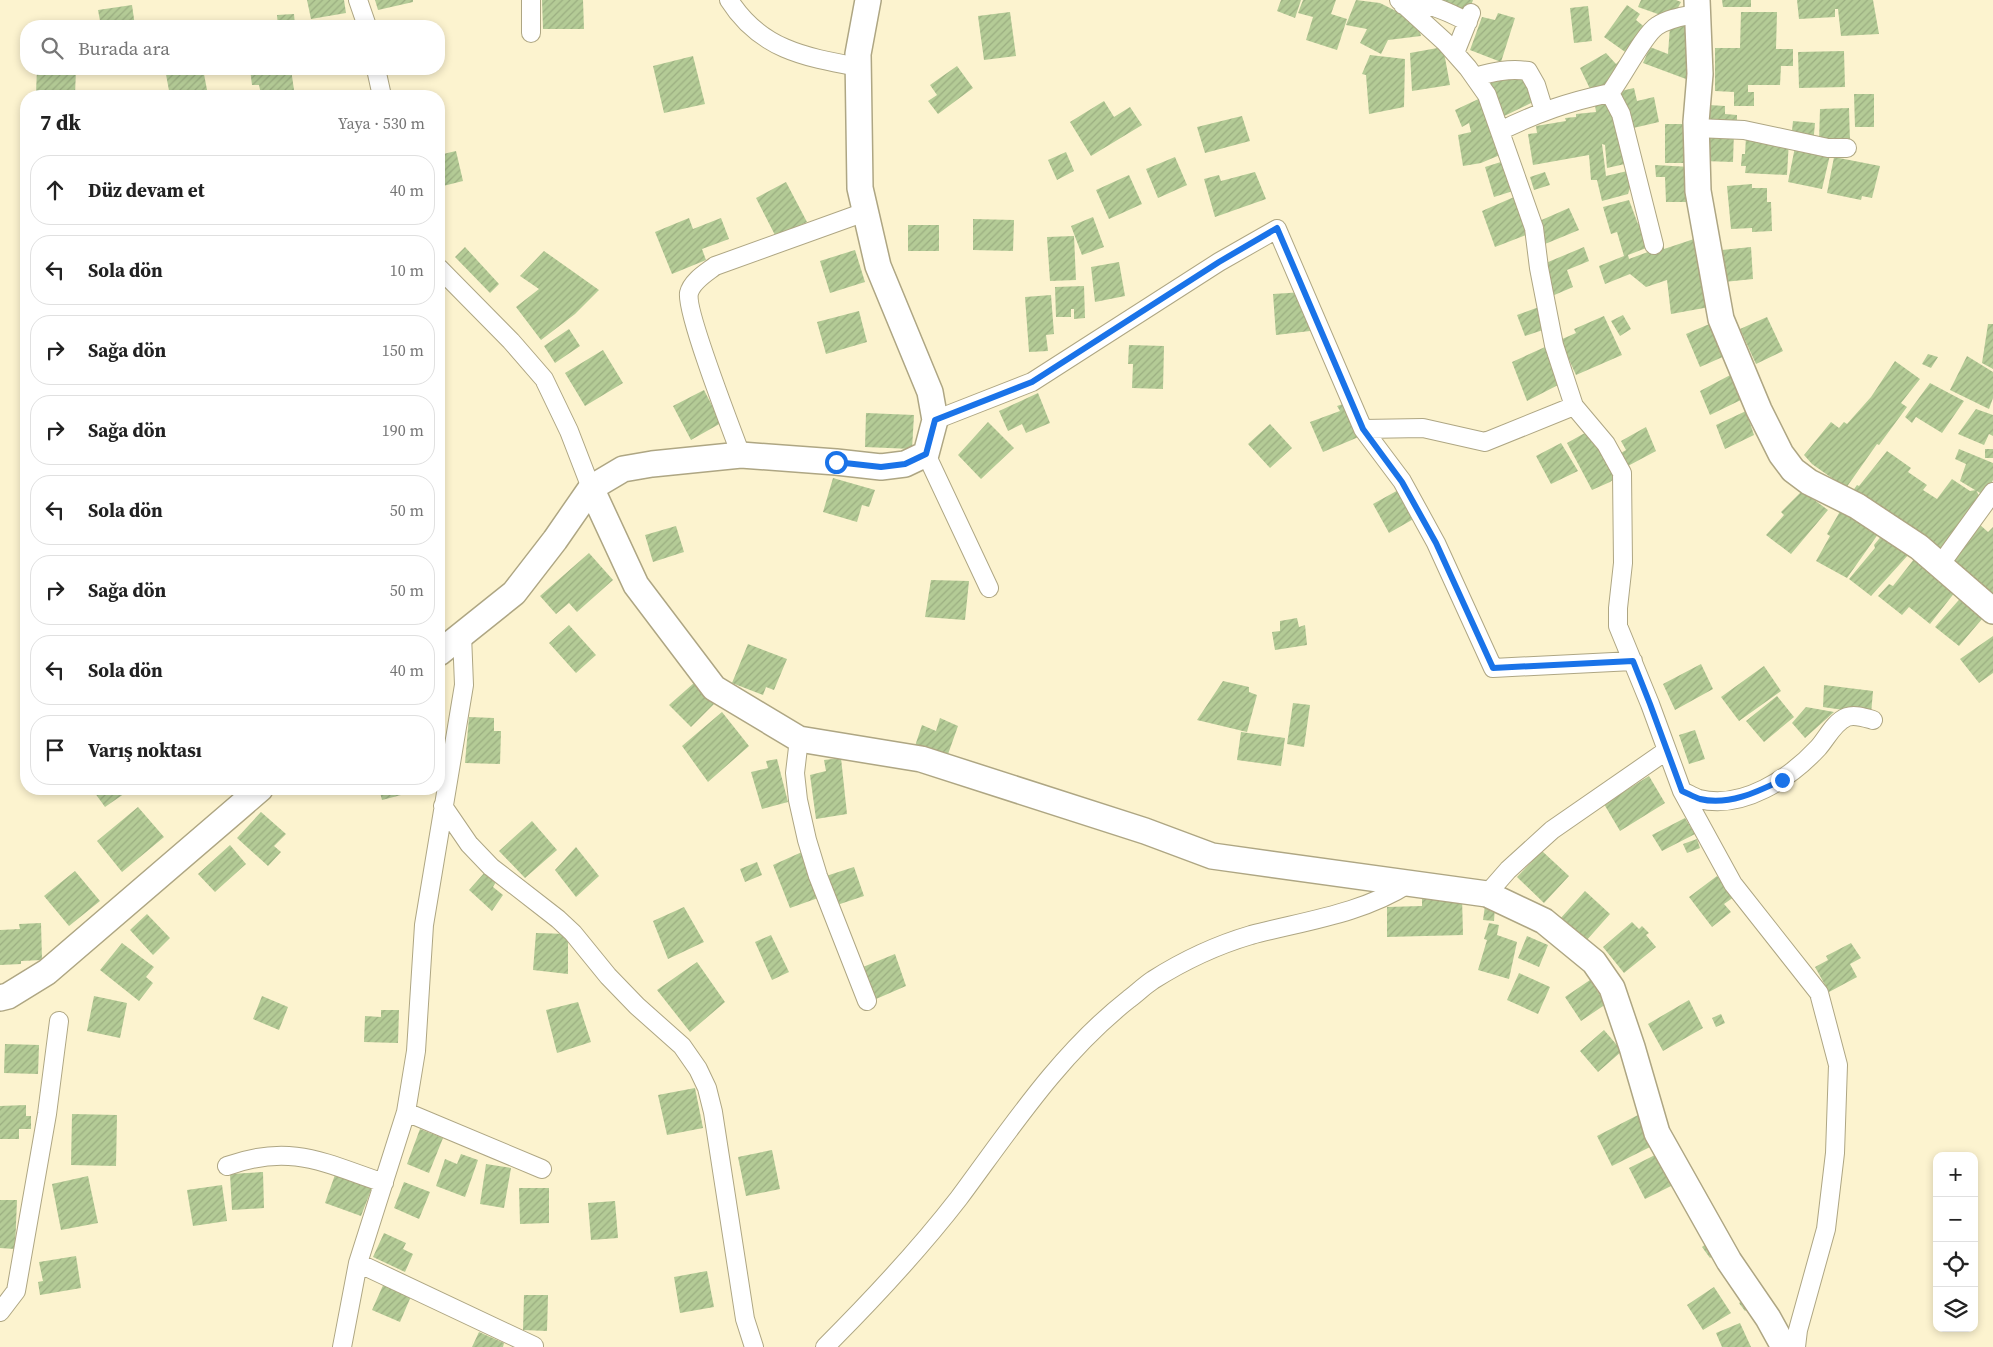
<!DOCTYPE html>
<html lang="tr">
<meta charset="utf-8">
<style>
body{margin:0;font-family:"Source Serif 4",serif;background:#f6f6f6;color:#222}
.controls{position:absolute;right:15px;bottom:15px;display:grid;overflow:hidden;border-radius:10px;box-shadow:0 2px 8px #0003}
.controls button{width:45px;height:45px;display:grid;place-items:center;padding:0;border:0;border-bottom:1px solid #e0e0e0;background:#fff;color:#222;font:25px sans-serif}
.stop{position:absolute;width:15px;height:15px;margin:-11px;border:4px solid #1a73e8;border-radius:50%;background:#fff}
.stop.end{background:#1a73e8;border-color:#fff;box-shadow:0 1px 5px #0008}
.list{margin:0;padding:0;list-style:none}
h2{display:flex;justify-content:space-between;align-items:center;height:65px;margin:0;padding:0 20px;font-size:21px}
h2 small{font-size:16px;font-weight:400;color:#767676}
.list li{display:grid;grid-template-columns:32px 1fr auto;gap:15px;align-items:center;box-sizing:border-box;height:70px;margin:0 10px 10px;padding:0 10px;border:1px solid #e0e0e0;border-radius:20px}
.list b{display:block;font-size:19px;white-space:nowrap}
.list em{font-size:16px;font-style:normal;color:#767676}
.icon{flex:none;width:28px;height:28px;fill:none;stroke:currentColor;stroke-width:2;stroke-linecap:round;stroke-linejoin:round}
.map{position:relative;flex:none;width:1993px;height:1347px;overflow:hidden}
.search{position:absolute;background:#fff;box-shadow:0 2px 8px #0003;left:20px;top:20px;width:425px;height:55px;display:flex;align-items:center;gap:12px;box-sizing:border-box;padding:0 18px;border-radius:20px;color:#767676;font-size:19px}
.panel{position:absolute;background:#fff;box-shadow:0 2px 8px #0003;left:20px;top:90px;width:425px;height:705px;border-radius:20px}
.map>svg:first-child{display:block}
.building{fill:url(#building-hatch)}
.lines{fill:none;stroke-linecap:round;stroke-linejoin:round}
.street-casing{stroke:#aea683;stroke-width:20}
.secondary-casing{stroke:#aea683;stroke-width:28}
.street{stroke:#fff;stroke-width:18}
.secondary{stroke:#fff;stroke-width:25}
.route{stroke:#1a73e8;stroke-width:6}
</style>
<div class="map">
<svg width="1993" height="1347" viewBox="0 0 1993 1347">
<defs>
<pattern id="building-hatch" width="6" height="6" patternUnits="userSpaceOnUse" patternTransform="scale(1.25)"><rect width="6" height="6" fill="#b4cb96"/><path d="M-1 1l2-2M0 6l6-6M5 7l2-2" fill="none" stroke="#9bae81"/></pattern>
</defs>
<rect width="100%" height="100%" fill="#fcf3cf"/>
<path class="building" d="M307,0H344L346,13L311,19Z
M375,0H413V2L378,10Z
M542,0H583L584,29H543Z
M1281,0H1301L1295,18L1277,11Z
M1303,0H1336L1331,14L1347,19L1337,50L1306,40L1313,17L1298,13Z
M1356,0L1380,3L1404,15H1415L1421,36L1388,40L1381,54L1360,43L1367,29L1346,25Z
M1425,0H1473L1467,17Z
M1641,0H1676L1681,2L1672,19L1638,7Z
M1722,0H1751V7H1723Z
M1797,0H1873L1879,34L1841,36L1838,9H1835V17L1799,19Z
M132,5L135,26H101L98,10Z
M1627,5L1640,14L1636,20L1647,29L1628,54L1604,37Z
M1588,6L1592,41L1574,43L1570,8Z
M1010,12L1016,56L984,60L978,16Z
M1741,12H1777L1776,49H1793V66H1781L1780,85H1748V92H1754V106H1734V92L1715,91V48H1740Z
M1498,13L1515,18L1501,62L1470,50L1482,17L1495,20Z
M294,14L295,26H278L277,15Z
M1699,21L1694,82L1643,63L1650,47L1668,54L1670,26Z
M1443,47L1450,85L1412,91L1410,53Z
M1844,51L1845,87L1799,88L1798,52Z
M1606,53L1616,64L1620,60L1626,66L1610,87L1592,93L1580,68Z
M1370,55L1405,59L1404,107L1369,114L1366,75L1362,74Z
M693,56L705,104L664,113L653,66Z
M957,66L973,88L938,114L928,101L937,95L930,85Z
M37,69H76L75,95L36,93Z
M165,69H203L208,95L170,96Z
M250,69H291L294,90L261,94L259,85H252Z
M334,69H350V70L335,73Z
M1521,73L1533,102L1496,120L1507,152L1481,163L1463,166L1458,135L1471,132L1469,123L1462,127L1455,110L1487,95L1485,85Z
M1634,88L1637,101L1654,97L1659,122L1629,129L1621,91Z
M344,90V96H306V91Z
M1854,94H1874V127H1855Z
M1104,101L1114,117L1130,107L1142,125L1091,156L1070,122Z
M1613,104L1614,126L1624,124L1634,162L1607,168L1605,145L1602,144L1606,176L1636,169L1628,194L1602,201L1597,180H1591L1589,155L1533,165L1528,134L1537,133L1536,126L1566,121L1565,118L1576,117V114L1596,112L1595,105Z
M1709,105L1725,106V114L1737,115V126H1708Z
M1849,108L1850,142H1819L1820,109Z
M1242,116L1250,141L1205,153L1197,127Z
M1793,121L1815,123L1813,145L1791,141Z
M1665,124H1690V163H1665Z
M1704,130L1734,131L1733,162L1704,161Z
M1746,137L1789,140L1787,175L1745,173L1746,166H1741L1742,154H1745Z
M1795,147L1830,155L1822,189L1788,182Z
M456,151L463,181L439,187V155Z
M1066,152L1074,171L1057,180L1048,160Z
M1175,157L1187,185L1158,198L1146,169Z
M1834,157L1880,166L1872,198L1862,196L1861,200L1827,193Z
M1504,161L1513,191L1494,197L1485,167Z
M1655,165L1691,167L1692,202H1666L1665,177H1656Z
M1255,172L1266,199L1215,217L1204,179L1219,175L1221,181Z
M1545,172L1550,185L1534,190L1530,177Z
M1129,175L1142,204L1109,219L1096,190Z
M786,182L807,222L776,237L756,198Z
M1752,184V188H1767V202H1771L1772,231L1752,232V228L1731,229L1727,186Z
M1521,194L1534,232L1495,247L1482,211Z
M1629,200L1638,224L1648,221L1654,245L1628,255L1629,259L1664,246V249L1700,237L1715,306L1671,314L1667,280L1646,287L1630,274L1605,284L1599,266L1624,256L1617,232L1611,234L1603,207Z
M1569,208L1579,230L1545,244L1537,222Z
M1093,217L1104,247L1082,255L1071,226Z
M689,218L693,229L721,218L729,239L702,249L706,260L672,274L655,232Z
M973,219L1014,220L1013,251L973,250Z
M908,225H939V251H908Z
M1074,236L1076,280L1050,281L1047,237Z
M465,247L499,284L490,293L455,257Z
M1584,247L1589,261L1567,270L1573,287L1552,296L1541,265Z
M1751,247L1753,279L1724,282L1722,250Z
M855,250L865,282L830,293L820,261Z
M544,251L599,290L575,314L541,340L516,307L539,289L520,276Z
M1119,262L1125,296L1095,302L1091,267Z
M1084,286L1085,318L1074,319V309H1071V317H1056L1055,287Z
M1304,292L1310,331L1276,335L1273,294Z
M1051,295L1054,334L1046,335L1048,351L1029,352L1025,297Z
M1539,307L1546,329L1525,336L1517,315Z
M859,311L867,342L826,354L817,322Z
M1623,315L1631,329L1620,336L1611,321Z
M1604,316L1622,355L1576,375L1560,340L1576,333L1574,329Z
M1767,317L1783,351L1756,364L1740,329Z
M1721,319L1734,352L1700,367L1686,334Z
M1988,324H1993V369L1982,363Z
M569,329L580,346L555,363L544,346Z
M1129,345L1164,346L1163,389L1132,388L1133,364H1128Z
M1545,347L1560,384L1527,401L1512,362Z
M603,350L623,383L585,406L565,373Z
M1928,354L1938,357L1931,368L1922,364Z
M1967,356L1993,372V398L1989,409L1950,390Z
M1895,361L1920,379L1901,403L1907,407L1879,445L1877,444L1846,488L1812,464L1804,455L1831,422L1839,428L1844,422L1847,424L1871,397Z
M1736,372L1747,397L1710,415L1700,391Z
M1930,383L1964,401L1942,433L1916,417L1912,423L1905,417Z
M704,390L721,423L691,440L673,406Z
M1038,393L1050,423L1026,433L1022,424L1008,431L999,411Z
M1346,403L1361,436L1323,452L1310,422L1340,411L1337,406Z
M1976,409L1993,415V436L1989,434L1984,445L1958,434Z
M1746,411L1754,435L1725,449L1716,425Z
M866,413L914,415L912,449L865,447Z
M988,422L1014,448L981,479L958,455Z
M1270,424L1292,448L1270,468L1248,444Z
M1646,427L1656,451L1626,467L1621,453L1626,450L1621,441Z
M1592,429L1622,473L1610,482L1592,490L1567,443Z
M1561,443L1578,471L1551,484L1536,456Z
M1959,449L1993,463V480L1985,496L1960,481L1966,464L1955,459Z
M1985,449H1993V458H1985Z
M1887,451L1911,468L1908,472L1927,485L1923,490L1937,499L1952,479L1970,491L1976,490L1982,501L1945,551L1900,519L1852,492L1857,485L1859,486Z
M833,478L875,490L869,507L862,505L857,522L823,512Z
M1402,488L1417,517L1389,533L1373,504Z
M1802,491L1828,510L1791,554L1766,535L1784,515L1781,512Z
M1842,508L1881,530L1847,578L1816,561L1830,536L1827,534Z
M1979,524L1988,532L1993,527V594L1979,585L1981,583L1950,558Z
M676,526L684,552L653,562L645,535Z
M1883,534L1909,554L1871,596L1849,579L1875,548L1874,545Z
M589,553L613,580L577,612L569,603L556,614L540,596Z
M1918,554L1959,587L1930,624L1909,607L1902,615L1878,596L1889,584L1893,586Z
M931,580L969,581L965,620L925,617Z
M1965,593L1988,612L1959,646L1935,627Z
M1297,618L1299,627L1305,625L1307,645L1275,650L1272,632L1280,631V621Z
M569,625L596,655L576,673L549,643Z
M1993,636V673L1979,683L1960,659Z
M748,644L787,659L774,690L766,687L763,695L732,683Z
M1701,664L1713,689L1675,710L1663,684Z
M1764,666L1781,691L1739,721L1721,697Z
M1223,681L1249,687V692L1257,695L1247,732L1197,720Z
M694,683L714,704L691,727L669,705Z
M1824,685L1873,691L1871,714L1823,707Z
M1777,696L1794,717L1764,742L1746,721Z
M1293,703L1310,705L1304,747L1287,744Z
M1806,707L1834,712L1805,738L1792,723Z
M722,712L749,746L708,782L682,746Z
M469,717L494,718V731H501L500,764L465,763Z
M940,718L958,726L947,757L915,746L922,725L936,731Z
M1695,730L1705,759L1689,764L1679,735Z
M1241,732L1285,738L1281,766L1237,760Z
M841,758L847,814L816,819L810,775L826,771L824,760Z
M777,759L788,802L762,809L751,772L768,768L766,761Z
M1649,776L1665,803L1620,831L1604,804Z
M92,789H131L105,807Z
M379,789H424L382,800Z
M138,807L164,837L122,872L97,841Z
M261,812L286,834L274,846L281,852L268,866L237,838Z
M1685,818L1695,834L1662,851L1652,835Z
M532,821L557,850L525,878L499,851Z
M1697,839L1700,848L1687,853L1683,844Z
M230,845L246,864L215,892L198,874Z
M576,847L599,876L576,897L555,870Z
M1542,851L1569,876L1544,903L1517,877Z
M802,852L818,898L790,908L773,865Z
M757,862L762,875L745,882L740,869Z
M854,867L864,896L837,905L826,876Z
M75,871L100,901L69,926L44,896Z
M485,872L497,880L493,887L503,895L492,911L469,890Z
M1717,876L1734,897L1724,904L1731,912L1712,927L1689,897Z
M1585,891L1610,914L1585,942L1560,919Z
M1462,897L1463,935L1387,937V907L1422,906V898Z
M1485,906L1495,907L1494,921L1483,920Z
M684,907L704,942L668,959L653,921Z
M147,914L170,938L153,955L130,930Z
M1632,922L1639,929L1642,926L1649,933L1646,935L1656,947L1624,973L1603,947Z
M41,923L42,960L21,961V964L0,965V930L20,929L19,924Z
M1489,923L1499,925L1497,935L1517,942L1509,979L1478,970L1487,940L1484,939Z
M536,933L568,934V974L533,970Z
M771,935L789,972L772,980L755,942Z
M1527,936L1548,945L1539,967L1518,958Z
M122,943L154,967L146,977L153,983L139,1001L100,970Z
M1851,943L1861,958L1850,964L1857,977L1829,992L1815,967L1828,960L1826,956Z
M895,954L906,986L876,999L863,967Z
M697,962L725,1002L690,1032L657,990Z
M1519,973L1550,987L1538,1014L1507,1000Z
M1590,980L1606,1004L1581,1021L1565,997Z
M94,996L127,1003L120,1038L87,1031Z
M262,996L288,1007L279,1030L253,1019Z
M1689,1000L1703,1028L1663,1051L1648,1024Z
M578,1002L591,1042L557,1053L546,1010Z
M381,1010H399L398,1043L364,1042L365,1016L381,1017Z
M1721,1014L1725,1023L1716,1027L1712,1018Z
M1604,1030L1622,1051L1598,1072L1580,1051Z
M5,1044L39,1045L38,1074L4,1073Z
M695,1088L703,1128L667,1135L658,1095Z
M26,1105V1116H31V1129H19V1139H0V1106Z
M72,1114L117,1115L116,1166L71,1165Z
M1638,1115L1654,1145L1612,1166L1597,1136Z
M420,1129L443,1138L429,1173L407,1164Z
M772,1150L780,1189L746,1196L738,1157Z
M1659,1153L1675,1184L1645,1199L1629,1168Z
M461,1154L478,1160L465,1197L436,1186L445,1159L457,1164Z
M486,1164L511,1168L504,1208L480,1204Z
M263,1172L264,1208L232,1210L230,1174Z
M336,1172L373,1185L361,1216L325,1203Z
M88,1176L98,1223L61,1230L52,1184Z
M404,1182L430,1192L419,1219L394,1208Z
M222,1185L227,1221L193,1226L187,1190Z
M519,1188H549V1223L520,1224Z
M0,1200H17L15,1249L0,1248Z
M615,1201L618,1238L591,1240L588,1203Z
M384,1233L406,1243L403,1249L413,1254L405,1272L373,1257Z
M1710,1241L1718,1252L1710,1258L1702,1247Z
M76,1256L81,1288L40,1295L38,1282L43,1281L39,1262Z
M707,1271L714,1307L680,1313L674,1277Z
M385,1281L412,1294L400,1322L372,1310Z
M1714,1287L1731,1313L1703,1330L1687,1305Z
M524,1295H548L547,1331L523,1330Z
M1746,1298L1751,1307L1745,1311L1739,1303Z
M1740,1323L1751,1347H1722L1716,1333Z
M479,1332L504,1343L503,1347H472Z"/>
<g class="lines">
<g class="street-casing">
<path id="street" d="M358,0L367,26
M531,0V33
M729,0C760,49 804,57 858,67
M1399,0L1445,42L1468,68L1487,95L1534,228L1539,268L1554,345L1574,406
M1403,5C1426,0 1448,12 1468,22
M1455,53L1471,13
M376,69L382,96
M1475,77C1493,72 1509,68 1528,71L1536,85L1544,111
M1610,93L1621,114L1654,245
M1696,128L1744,130L1828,148H1847
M1500,131C1539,112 1568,102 1610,93C1622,78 1644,34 1657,26C1669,18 1685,16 1699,13
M439,268L511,341L544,379L569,431L591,488
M935,420L1032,382L1219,262L1277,229L1363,429L1402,481L1436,543L1493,668L1633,661
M1363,429L1423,428L1485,442L1574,406L1606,444L1622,473L1623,563L1618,608V626L1650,704L1682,791L1733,884L1819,993L1838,1065L1835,1153L1826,1229L1798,1330L1796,1347
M926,454L989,588
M741,455C732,431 685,310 689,293C692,281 706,273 715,266L865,212
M1940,565L1993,492
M799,739L795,773L798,800L807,840L818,876L867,1001
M1682,791C1687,793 1693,797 1699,799C1743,810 1790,778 1818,748C1827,738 1834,722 1847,717C1855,714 1866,718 1873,720
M443,806L469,844L491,867L558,919L573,933L608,976L637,1006L682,1046L698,1069L707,1088L713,1112L745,1319L754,1347
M1487,894L1508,870L1552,830L1666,751
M406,1112L542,1169
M227,1166C291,1143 324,1163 384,1183
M358,1263L534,1346
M0,1312L16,1291L47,1114L59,1021
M342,1347L358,1263L406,1112L416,1051L424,925L464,685L462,635
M825,1347C872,1300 918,1251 959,1198C1011,1128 1059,1054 1129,999C1137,993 1144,986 1153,980C1183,961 1217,945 1251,935C1304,921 1361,914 1408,884"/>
</g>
<g class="secondary-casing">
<path id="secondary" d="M1697,0L1700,74L1696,122L1698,191L1721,319L1759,410L1781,454L1793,470L1809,482L1857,506L1919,547L1993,611
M591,488L636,585L714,688L799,739L921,759L1145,831L1212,856L1487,894L1544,921L1594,962L1612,988L1632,1047L1657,1133L1729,1261L1768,1318L1784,1347
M439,653L514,593L555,540L591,488L623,469L652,464L741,455L836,462L881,467L905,464L926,454L935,420L930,392L878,266L860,188L858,54L868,0
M0,998L8,996L47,972L260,789"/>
</g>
<use href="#street" class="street"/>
<use href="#secondary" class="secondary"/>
</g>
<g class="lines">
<path class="route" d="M836,462L881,467L905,464L926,454L935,420L1032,382L1219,262L1277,228L1363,429L1402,482L1436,543L1493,668L1633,661L1650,704L1682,791C1687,793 1694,797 1700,799C1728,806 1757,792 1782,780"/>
</g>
</svg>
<div class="controls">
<button>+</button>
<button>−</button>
<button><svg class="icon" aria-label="locate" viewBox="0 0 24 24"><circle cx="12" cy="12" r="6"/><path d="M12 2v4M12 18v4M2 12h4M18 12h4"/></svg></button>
<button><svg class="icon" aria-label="layers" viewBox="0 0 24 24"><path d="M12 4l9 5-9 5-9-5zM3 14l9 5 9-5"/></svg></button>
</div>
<div class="stop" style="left:836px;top:462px"></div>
<div class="stop end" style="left:1782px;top:780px"></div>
<div class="search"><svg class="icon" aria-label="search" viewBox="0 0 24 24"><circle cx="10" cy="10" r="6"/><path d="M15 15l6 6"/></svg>Burada ara</div>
<section class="panel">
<h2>7 dk<small>Yaya · 530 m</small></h2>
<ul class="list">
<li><svg class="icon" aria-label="ahead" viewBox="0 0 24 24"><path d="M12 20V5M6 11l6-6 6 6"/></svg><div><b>Düz devam et</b></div><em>40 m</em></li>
<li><svg class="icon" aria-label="left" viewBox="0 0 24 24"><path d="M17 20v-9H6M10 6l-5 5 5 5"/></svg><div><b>Sola dön</b></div><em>10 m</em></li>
<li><svg class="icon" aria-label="right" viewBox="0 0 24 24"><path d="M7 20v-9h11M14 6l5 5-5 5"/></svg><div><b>Sağa dön</b></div><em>150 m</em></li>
<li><svg class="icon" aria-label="right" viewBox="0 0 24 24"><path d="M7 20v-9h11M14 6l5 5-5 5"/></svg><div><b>Sağa dön</b></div><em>190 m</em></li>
<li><svg class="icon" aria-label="left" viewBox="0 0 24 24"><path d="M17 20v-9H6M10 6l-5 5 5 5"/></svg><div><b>Sola dön</b></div><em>50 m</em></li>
<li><svg class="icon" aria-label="right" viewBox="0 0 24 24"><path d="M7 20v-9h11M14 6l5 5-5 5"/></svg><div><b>Sağa dön</b></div><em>50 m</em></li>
<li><svg class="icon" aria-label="left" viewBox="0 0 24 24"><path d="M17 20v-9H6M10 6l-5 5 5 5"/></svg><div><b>Sola dön</b></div><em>40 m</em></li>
<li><svg class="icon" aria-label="arrive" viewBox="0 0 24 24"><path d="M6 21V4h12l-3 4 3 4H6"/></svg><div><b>Varış noktası</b></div></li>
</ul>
</section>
</div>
